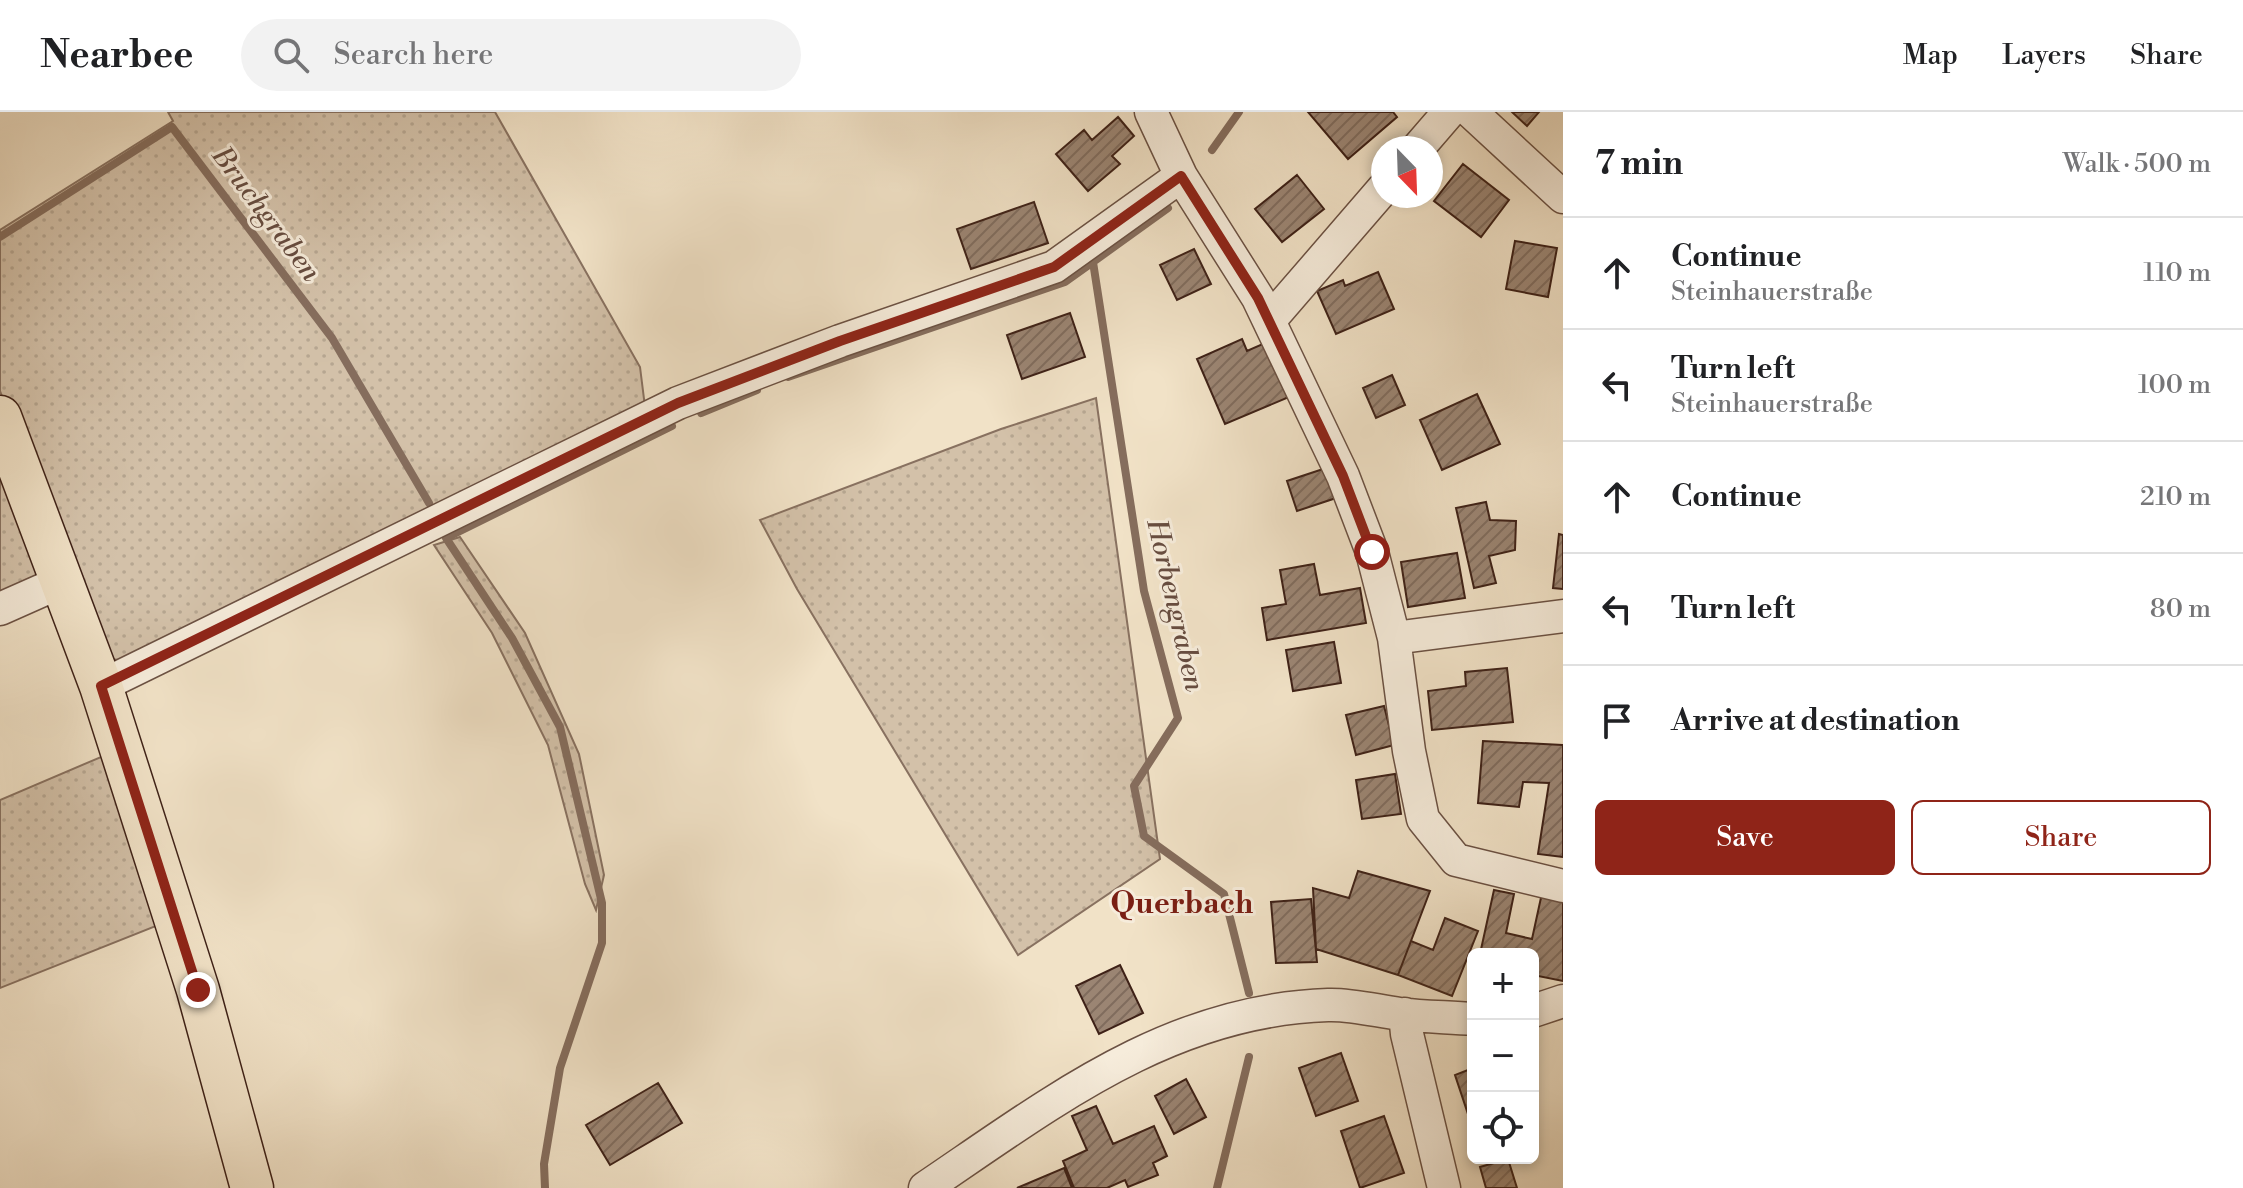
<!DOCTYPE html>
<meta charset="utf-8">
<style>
body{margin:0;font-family:"Libre Bodoni",serif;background:#f2f2f2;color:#202124}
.controls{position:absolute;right:24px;bottom:24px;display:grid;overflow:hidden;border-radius:12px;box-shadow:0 4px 12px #0003}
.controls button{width:72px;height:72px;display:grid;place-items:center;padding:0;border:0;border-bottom:2px solid #e0e0e0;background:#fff;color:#202124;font:40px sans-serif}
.compass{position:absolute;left:1371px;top:24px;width:72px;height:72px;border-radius:50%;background:#fff;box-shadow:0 4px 12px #0003;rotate:157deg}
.stop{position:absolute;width:24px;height:24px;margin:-18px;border:6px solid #8f2418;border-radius:50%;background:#fff}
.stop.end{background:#8f2418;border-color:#fff;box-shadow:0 2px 8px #0008}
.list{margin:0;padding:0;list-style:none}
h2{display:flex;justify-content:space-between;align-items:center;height:104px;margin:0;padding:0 32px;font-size:34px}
h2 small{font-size:26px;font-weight:400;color:#757577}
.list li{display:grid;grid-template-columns:52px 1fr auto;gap:24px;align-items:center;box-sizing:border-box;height:112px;padding:0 32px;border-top:2px solid #e0e0e0}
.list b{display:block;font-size:30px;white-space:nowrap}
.list p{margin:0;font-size:26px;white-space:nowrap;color:#757577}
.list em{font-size:26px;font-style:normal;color:#757577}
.actions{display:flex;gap:16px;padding:24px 32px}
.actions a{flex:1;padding:18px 0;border:2px solid #8f2418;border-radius:12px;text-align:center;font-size:28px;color:#8f2418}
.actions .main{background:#8f2418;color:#fff}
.icon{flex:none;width:44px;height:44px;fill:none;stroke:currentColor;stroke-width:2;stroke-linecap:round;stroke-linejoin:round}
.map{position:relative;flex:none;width:1563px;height:1076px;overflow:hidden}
header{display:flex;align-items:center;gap:48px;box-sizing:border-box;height:112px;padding:0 40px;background:#fff;border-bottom:2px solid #e0e0e0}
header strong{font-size:38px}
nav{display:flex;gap:44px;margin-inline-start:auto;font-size:28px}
.search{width:560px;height:72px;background:#f2f2f2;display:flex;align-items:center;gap:20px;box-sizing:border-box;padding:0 28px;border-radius:44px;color:#757577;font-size:30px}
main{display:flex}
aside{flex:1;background:#fff}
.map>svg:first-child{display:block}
.grass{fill:url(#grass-dots);stroke:#887160;stroke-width:2}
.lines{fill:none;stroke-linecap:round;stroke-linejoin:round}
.stream{stroke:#856d5d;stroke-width:8}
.building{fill:url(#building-hatch);stroke:#3e2117;stroke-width:2}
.minor-casing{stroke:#6b5143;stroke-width:35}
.major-casing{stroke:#3e2117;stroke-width:45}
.minor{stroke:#f6ecdb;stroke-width:32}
.major{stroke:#f1e2c7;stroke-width:42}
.route{stroke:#8f2418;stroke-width:10}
.labels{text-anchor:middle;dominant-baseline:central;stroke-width:6;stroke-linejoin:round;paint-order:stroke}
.water-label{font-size:28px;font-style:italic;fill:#674d40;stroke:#f6ecdb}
.quarter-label{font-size:30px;font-weight:bold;fill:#7a1f14;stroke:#f6ecdb}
</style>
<header>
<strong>Nearbee</strong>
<div class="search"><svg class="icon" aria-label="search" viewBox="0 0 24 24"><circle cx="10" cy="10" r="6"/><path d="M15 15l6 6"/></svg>Search here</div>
<nav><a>Map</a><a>Layers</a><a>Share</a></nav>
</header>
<main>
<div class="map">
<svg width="1563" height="1076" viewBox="0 0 1563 1076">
<defs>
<pattern id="grass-dots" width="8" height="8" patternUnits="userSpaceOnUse" patternTransform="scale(2)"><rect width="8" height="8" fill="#d3c1a9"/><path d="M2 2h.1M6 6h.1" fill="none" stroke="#b6a691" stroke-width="1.8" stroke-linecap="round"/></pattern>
<pattern id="building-hatch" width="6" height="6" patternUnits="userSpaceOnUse" patternTransform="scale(2)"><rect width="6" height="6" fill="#9b8573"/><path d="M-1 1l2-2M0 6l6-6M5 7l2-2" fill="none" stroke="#806c5d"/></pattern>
</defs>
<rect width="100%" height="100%" fill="#f1e2c7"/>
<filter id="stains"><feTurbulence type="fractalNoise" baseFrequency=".0025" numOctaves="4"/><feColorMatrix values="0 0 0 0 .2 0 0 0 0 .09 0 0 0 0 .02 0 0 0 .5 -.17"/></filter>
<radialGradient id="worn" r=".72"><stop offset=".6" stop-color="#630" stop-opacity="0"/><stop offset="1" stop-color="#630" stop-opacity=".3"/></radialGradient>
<path class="grass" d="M168,0H495L640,255L645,295L122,550L107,545L0,279V118L173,9Z
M1096,286L1160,747L1018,843L797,477L760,408L1001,317Z
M0,335L47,466L0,486Z
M460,425L525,521L579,642L604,763L596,798L585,772L548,633L492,521L434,433Z
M108,642L161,812L0,876V688Z"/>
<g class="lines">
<path class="stream" d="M1212,38L1239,0
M1168,96L1093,150L1144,479L1178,606L1134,674L1144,724L1224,782L1249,881
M0,125L172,15L332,226L429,391
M788,265L1065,170L1093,150
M701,301L757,278
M545,1076L544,1052L560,956L602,831V791L560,615L512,526L446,426L672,314
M1217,1076L1249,945"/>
</g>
<path class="building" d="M1308,0H1393L1397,5L1348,47Z
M1512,0H1539L1527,14Z
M1118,5L1134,24L1112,44L1120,52L1088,79L1056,42L1084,18L1092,28Z
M1463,52L1509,88L1481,125L1434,89Z
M1297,63L1324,97L1282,130L1255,97Z
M1034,90L1048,131L971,157L957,117Z
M1515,129L1557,136L1548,185L1506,177Z
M1194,137L1211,172L1177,188L1160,153Z
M1378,160L1394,197L1336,222L1317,179L1343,168L1345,174Z
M1070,201L1085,245L1022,267L1007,223Z
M1242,227L1247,239L1265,231L1289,285L1225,312L1197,247Z
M1392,263L1405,293L1376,306L1363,276Z
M1477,282L1500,332L1442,358L1420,308Z
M1326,356L1336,386L1297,399L1287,369Z
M1486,390L1490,408L1516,409L1515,438L1489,444L1496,471L1474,476L1456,396Z
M1559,422L1563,423V477L1553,476Z
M1457,441L1465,486L1408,495L1401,450Z
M1314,452L1320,483L1360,476L1366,511L1267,528L1262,496L1286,492L1280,458Z
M1334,530L1341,571L1293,579L1286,538Z
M1507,556L1513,610L1432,618L1428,579L1466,574L1465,560Z
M1384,594L1394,633L1356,643L1346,603Z
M1483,629L1563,633V745L1538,742L1549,671L1523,670L1519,695L1478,691Z
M1395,662L1401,702L1362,707L1356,668Z
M1358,759L1430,779L1398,863L1316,837L1313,776L1349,786Z
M1494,778L1514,782L1506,821L1532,827L1542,781L1563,786V869L1533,863V842H1480Z
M1311,787L1317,850L1276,851L1271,790Z
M1445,806L1478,819L1452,884L1398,863L1411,829L1433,838Z
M1120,853L1143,901L1099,922L1076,874Z
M1341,941L1358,989L1316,1004L1299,956Z
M1473,956V1003L1469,1005L1455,963Z
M1186,967L1206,1005L1174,1022L1155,984Z
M658,971L682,1011L610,1053L586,1013Z
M1096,994L1113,1032L1154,1014L1167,1044L1153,1051L1158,1063L1128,1075L1125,1068L1107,1076H1074L1063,1049L1087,1038L1072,1004Z
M1384,1004L1404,1061L1360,1076L1341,1019Z
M1508,1047L1517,1076H1486L1480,1055Z
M1064,1056L1072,1076H1017Z"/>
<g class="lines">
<g class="minor-casing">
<path id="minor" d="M1151,0L1181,64L1258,186L1343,364L1372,440L1394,526L1409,639L1423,707L1456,748L1563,774
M1471,0L1563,85
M1418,36L1449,0
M1269,209L1383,77
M0,497L63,469
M1394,526L1563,504
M101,574L678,291L840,229L1054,155L1181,64
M1533,899L1563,889
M1405,902L1407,922L1444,1076
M925,1076C1051,991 1169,898 1328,893C1351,892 1377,899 1400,902C1424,905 1449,905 1473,907"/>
</g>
<g class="major-casing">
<path id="major" d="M0,305L101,574L198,878L252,1076"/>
</g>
<use href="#minor" class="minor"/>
<use href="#major" class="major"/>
</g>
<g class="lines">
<path class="route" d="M198,878L101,574L678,291L840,229L1054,155L1181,64L1258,186L1343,364L1372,440"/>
</g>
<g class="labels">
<g class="water-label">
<text transform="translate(266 102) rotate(53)">Bruchgraben</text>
<text transform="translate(1175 493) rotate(77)">Horbengraben</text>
</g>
<g class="quarter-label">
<text x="1182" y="792">Querbach</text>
</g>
</g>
<rect width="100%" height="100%" filter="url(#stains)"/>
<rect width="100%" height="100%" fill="url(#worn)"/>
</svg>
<div class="controls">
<button>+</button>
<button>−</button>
<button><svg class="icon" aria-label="locate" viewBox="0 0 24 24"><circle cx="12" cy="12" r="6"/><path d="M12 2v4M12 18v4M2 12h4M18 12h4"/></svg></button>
</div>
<svg class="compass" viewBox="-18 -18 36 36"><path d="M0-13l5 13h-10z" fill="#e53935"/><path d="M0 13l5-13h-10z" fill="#757577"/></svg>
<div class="stop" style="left:1372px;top:440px"></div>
<div class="stop end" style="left:198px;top:878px"></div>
</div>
<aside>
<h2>7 min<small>Walk · 500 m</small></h2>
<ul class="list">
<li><svg class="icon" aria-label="ahead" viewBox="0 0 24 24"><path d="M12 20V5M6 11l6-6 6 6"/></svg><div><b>Continue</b><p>Steinhauerstraße</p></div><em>110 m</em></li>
<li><svg class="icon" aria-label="left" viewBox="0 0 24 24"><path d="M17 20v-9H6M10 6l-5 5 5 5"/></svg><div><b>Turn left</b><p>Steinhauerstraße</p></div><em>100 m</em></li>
<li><svg class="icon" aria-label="ahead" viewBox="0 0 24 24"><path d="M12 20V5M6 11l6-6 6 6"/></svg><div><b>Continue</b></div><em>210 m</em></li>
<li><svg class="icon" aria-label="left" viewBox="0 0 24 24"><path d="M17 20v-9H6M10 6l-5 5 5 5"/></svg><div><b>Turn left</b></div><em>80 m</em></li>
<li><svg class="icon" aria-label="arrive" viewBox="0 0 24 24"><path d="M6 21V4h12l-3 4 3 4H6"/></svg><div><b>Arrive at destination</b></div></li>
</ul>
<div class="actions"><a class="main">Save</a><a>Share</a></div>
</aside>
</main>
